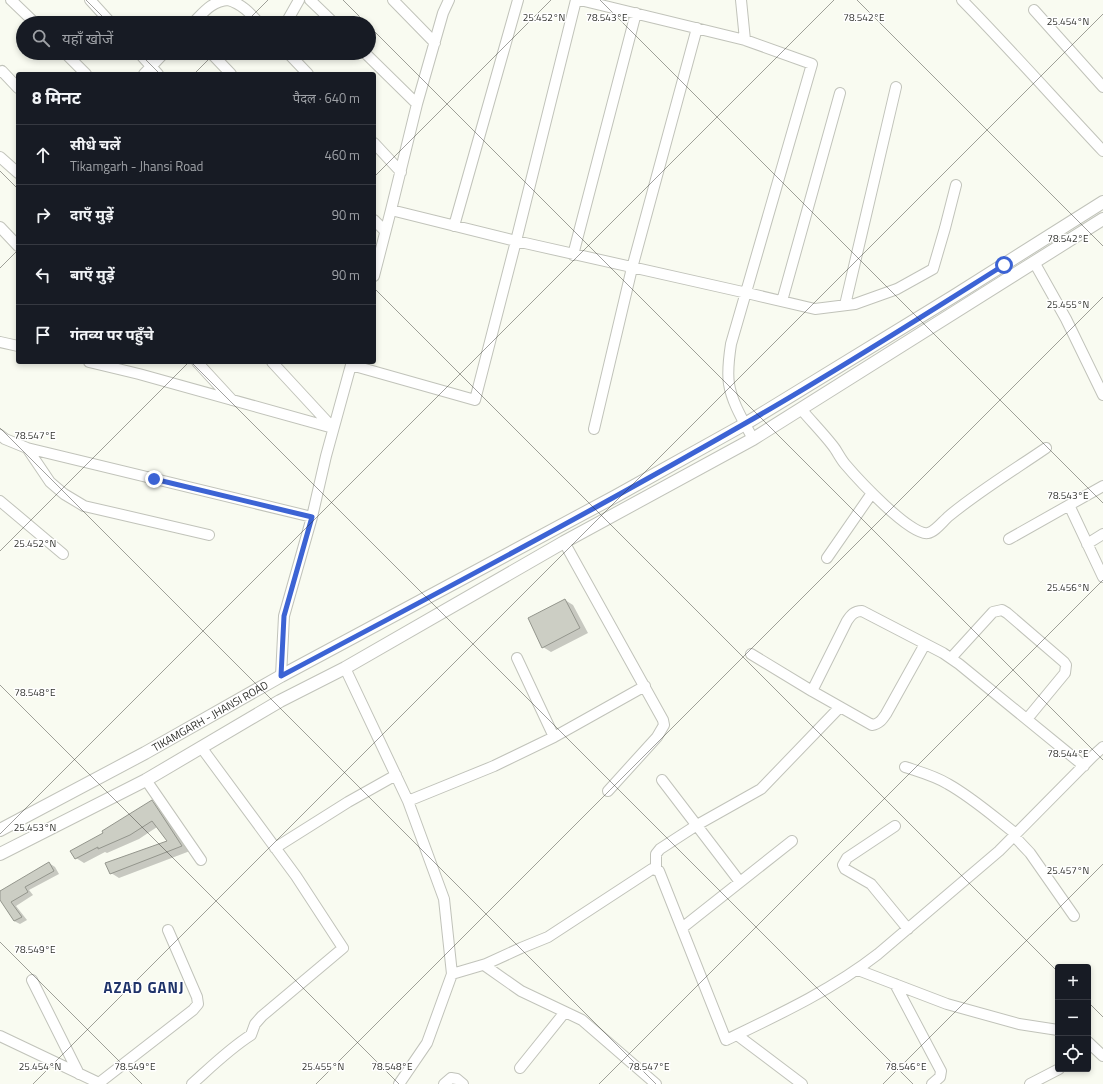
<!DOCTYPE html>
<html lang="hi">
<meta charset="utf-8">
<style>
body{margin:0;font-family:"Titillium Web","Noto Sans Devanagari",sans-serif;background:#20242c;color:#f1f3f6}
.controls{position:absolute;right:12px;bottom:12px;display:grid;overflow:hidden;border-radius:4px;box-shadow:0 2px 6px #0003}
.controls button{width:36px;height:36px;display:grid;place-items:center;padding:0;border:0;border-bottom:1px solid #363941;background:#171b24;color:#f1f3f6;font:20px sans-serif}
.stop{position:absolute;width:12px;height:12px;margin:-9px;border:3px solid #3c63d4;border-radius:50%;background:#fff}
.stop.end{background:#3c63d4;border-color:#fff;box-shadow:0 1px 4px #0008}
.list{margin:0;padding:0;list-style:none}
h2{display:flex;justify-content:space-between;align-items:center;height:52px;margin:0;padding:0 16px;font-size:17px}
h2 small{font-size:13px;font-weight:400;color:#9ea1a6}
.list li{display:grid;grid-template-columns:26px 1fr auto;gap:12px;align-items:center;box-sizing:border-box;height:60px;padding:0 16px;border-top:1px solid #363941}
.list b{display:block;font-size:15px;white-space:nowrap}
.list p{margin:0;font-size:13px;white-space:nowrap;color:#9ea1a6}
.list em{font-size:13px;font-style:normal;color:#9ea1a6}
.icon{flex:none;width:22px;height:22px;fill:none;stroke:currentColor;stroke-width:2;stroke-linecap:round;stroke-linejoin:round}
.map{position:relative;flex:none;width:1103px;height:1084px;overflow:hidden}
.search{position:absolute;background:#171b24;box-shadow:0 2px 6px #0003;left:16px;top:16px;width:360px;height:44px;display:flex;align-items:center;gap:10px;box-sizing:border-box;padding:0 14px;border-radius:22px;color:#9ea1a6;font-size:15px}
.panel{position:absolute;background:#171b24;box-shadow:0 2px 6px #0003;left:16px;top:72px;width:360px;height:292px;border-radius:4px}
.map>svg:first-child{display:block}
.shadow{fill:#0003}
.building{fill:#cccec4;stroke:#94968d}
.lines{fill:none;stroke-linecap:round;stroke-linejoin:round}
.minor-casing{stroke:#c1c3ba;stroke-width:12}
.tertiary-casing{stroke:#c1c3ba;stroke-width:14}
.minor{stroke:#fff;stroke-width:10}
.tertiary{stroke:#fff;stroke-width:12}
.route{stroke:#3c63d4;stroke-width:5}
.ticks{fill:none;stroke:#30312d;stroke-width:1;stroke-opacity:0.45}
.labels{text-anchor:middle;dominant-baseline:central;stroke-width:3;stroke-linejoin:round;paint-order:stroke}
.street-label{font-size:11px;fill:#30312d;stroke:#fff}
.district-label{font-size:15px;font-weight:bold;letter-spacing:1px;fill:#1f336a;stroke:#fff}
.ticks-label{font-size:10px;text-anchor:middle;fill:#30312d;stroke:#fff;stroke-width:3;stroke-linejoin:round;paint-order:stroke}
</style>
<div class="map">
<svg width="1103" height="1084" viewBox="0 0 1103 1084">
<rect width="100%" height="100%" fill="#f9fbf1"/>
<path class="shadow" d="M565,600L573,605L588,633L551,652L543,647Z
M152,801L160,806L190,851L119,878L111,873L168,841L157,827L139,839L107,853L105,852L84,863L76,858L104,833Z
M49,863L55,867L59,874L29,890L33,895L16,906L27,920L20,924L14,921L0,899V892Z"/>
<path class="building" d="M565,599L580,628L542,648L528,618Z
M152,800L182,846L110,874L105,863L167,841L152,821L130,835L98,849V847L75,859L70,851L103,833L102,831Z
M49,862L54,871L25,887L28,892L11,902L22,917L14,921L0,900V891Z"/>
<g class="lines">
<g class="minor-casing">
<path id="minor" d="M11,0L35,23
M90,0L111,23
M228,0C242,4 250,13 259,23
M310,0L334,23
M393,0L435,43
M576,0L516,241L747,293L815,309L855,304L897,289L933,269L945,228L956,185
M580,0L745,40L812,64L731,344C729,357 727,371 729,384C732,403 744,422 753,439
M741,0L745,40
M962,0C1010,49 1056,101 1103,151
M1034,10L1103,87
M193,23C204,12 212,1 228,0
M286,23L299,0
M65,53L86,74
M139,53L158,74
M211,53L231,74
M288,53L308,74
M365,53L417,104
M0,72L2,71L18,88
M144,74L164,53
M374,143L401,172
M0,157L18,173
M391,210L417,104L443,13L449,0
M374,220L385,231
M454,226L518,0
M0,227L18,246
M573,255L636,13
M1034,262L1066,319L1103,395
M782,301L840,93
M845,305L896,87
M0,342L18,346
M89,362L139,374L333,428
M197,362L232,400
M272,362L333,428
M801,409C811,421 823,433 833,446C837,451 840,458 845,464C856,477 911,537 928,533C935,532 943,521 949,516C979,491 1014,470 1046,448
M594,429L632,268L697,28
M0,435L5,439L27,448L312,517
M27,448L50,482L64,494L84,506L209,535
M0,501L63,554
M1069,505L1103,577
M1009,539L1103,486
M564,542L663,720L664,725L657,737L608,791
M1087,544L1103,534
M827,558L872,493
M751,654L812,691L872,725C879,724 882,720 886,714L925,644
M517,658L554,737
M951,658L993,612L1002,610L1007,613L1064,662L1066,665L1065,673L1027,719
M345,668L408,801L444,899L452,974L427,1043L399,1084
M281,676L284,616L312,517L326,456L351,365L475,400L516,241L391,210L374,276
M812,691L847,621C851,615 854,611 862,611L943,653L959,664L1084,766
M905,767C920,772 935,776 948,784C973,798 994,817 1016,834
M146,780L201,860
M662,780L740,882
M408,801L494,766L554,737L645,686
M895,826L847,858L843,865L845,869L871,884L908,929
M1014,836L1030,853L1074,916
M275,848L348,802L396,775
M656,870V854L660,849L697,825L761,789L840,707
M682,928L792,841
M484,965L521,991L582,1020L656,1084
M858,970L947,1004L1019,1024L1058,1030
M452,974L486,964L521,948L548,937L652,869L659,871L726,1040C778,1015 832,990 878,954L999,851L1093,756L1103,747
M32,980L79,1074
M895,984L941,1071L940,1077L932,1084
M737,1035L802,1084
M0,1036L101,1084
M1088,1042L1103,1056
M520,1068L565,1012
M99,1083L193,1010L198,1004L197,997L168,930
M192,1084C211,1067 229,1049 251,1035L255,1024L262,1016L343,948L296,876L201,747
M444,1084L451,1078L457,1079L463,1084
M1030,1084L1059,1069"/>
</g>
<g class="tertiary-casing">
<g id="tertiary">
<path id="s1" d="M0,830L145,753L281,676L616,496L745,424L954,296L1103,202"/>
<path d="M0,854L146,780L280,701L345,668L564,542L753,439L1103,219"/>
</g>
</g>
<use href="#minor" class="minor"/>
<use href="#tertiary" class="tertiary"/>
</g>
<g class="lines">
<path class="route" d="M154,479L312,517L284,616L281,676C436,594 591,512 744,424C832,374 918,319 1004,265"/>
</g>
<path class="ticks" d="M86,0L109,23M343,0L366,23M600,0L1103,503M857,0L1103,246M245,23L268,0M369,26L1103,760M139,53L160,74M194,74L215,53M0,171L18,189M374,177L551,0M0,268L18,250M374,288L1058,972M191,362L913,1084M0,428L656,1084M0,551L189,362M0,685L399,1084M0,834L834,0M0,942L142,1084M1088,1002L1103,1017M33,1084L1103,14M316,1084L1103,297M599,1084L1103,580M883,1084L1103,864"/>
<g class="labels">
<g class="street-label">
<text stroke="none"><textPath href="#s1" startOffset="239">TIKAMGARH - JHANSI ROAD</textPath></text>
</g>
<g class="district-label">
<text x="144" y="987">AZAD GANJ</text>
</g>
</g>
<g class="ticks-label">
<text x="544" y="21">25.452°N</text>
<text x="607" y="21">78.543°E</text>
<text x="864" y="21">78.542°E</text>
<text x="1068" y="25">25.454°N</text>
<text x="1068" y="242">78.542°E</text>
<text x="1068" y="308">25.455°N</text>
<text x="35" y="439">78.547°E</text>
<text x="1068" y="499">78.543°E</text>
<text x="35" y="547">25.452°N</text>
<text x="1068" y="591">25.456°N</text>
<text x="35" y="696">78.548°E</text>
<text x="1068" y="757">78.544°E</text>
<text x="35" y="831">25.453°N</text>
<text x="1068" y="874">25.457°N</text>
<text x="35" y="953">78.549°E</text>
<text x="40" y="1070">25.454°N</text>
<text x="135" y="1070">78.549°E</text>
<text x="323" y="1070">25.455°N</text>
<text x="392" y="1070">78.548°E</text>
<text x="649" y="1070">78.547°E</text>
<text x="906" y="1070">78.546°E</text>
</g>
</svg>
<div class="controls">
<button>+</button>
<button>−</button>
<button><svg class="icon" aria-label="locate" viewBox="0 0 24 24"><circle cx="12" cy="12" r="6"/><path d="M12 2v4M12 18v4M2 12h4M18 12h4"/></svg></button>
</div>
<div class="stop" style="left:1004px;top:265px"></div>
<div class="stop end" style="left:154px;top:479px"></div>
<div class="search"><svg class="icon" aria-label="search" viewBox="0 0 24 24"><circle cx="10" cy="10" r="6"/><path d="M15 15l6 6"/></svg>यहाँ खोजें</div>
<section class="panel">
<h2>8 मिनट<small>पैदल · 640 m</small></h2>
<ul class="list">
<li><svg class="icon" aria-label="ahead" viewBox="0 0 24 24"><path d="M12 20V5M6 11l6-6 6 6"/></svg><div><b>सीधे चलें</b><p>Tikamgarh - Jhansi Road</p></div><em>460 m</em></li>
<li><svg class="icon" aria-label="right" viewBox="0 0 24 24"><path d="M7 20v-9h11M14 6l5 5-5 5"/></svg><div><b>दाएँ मुड़ें</b></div><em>90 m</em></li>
<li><svg class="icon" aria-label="left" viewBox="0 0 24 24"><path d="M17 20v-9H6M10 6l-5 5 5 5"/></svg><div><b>बाएँ मुड़ें</b></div><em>90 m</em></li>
<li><svg class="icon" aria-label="arrive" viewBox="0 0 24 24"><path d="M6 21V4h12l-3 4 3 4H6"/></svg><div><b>गंतव्य पर पहुँचे</b></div></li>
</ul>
</section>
</div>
